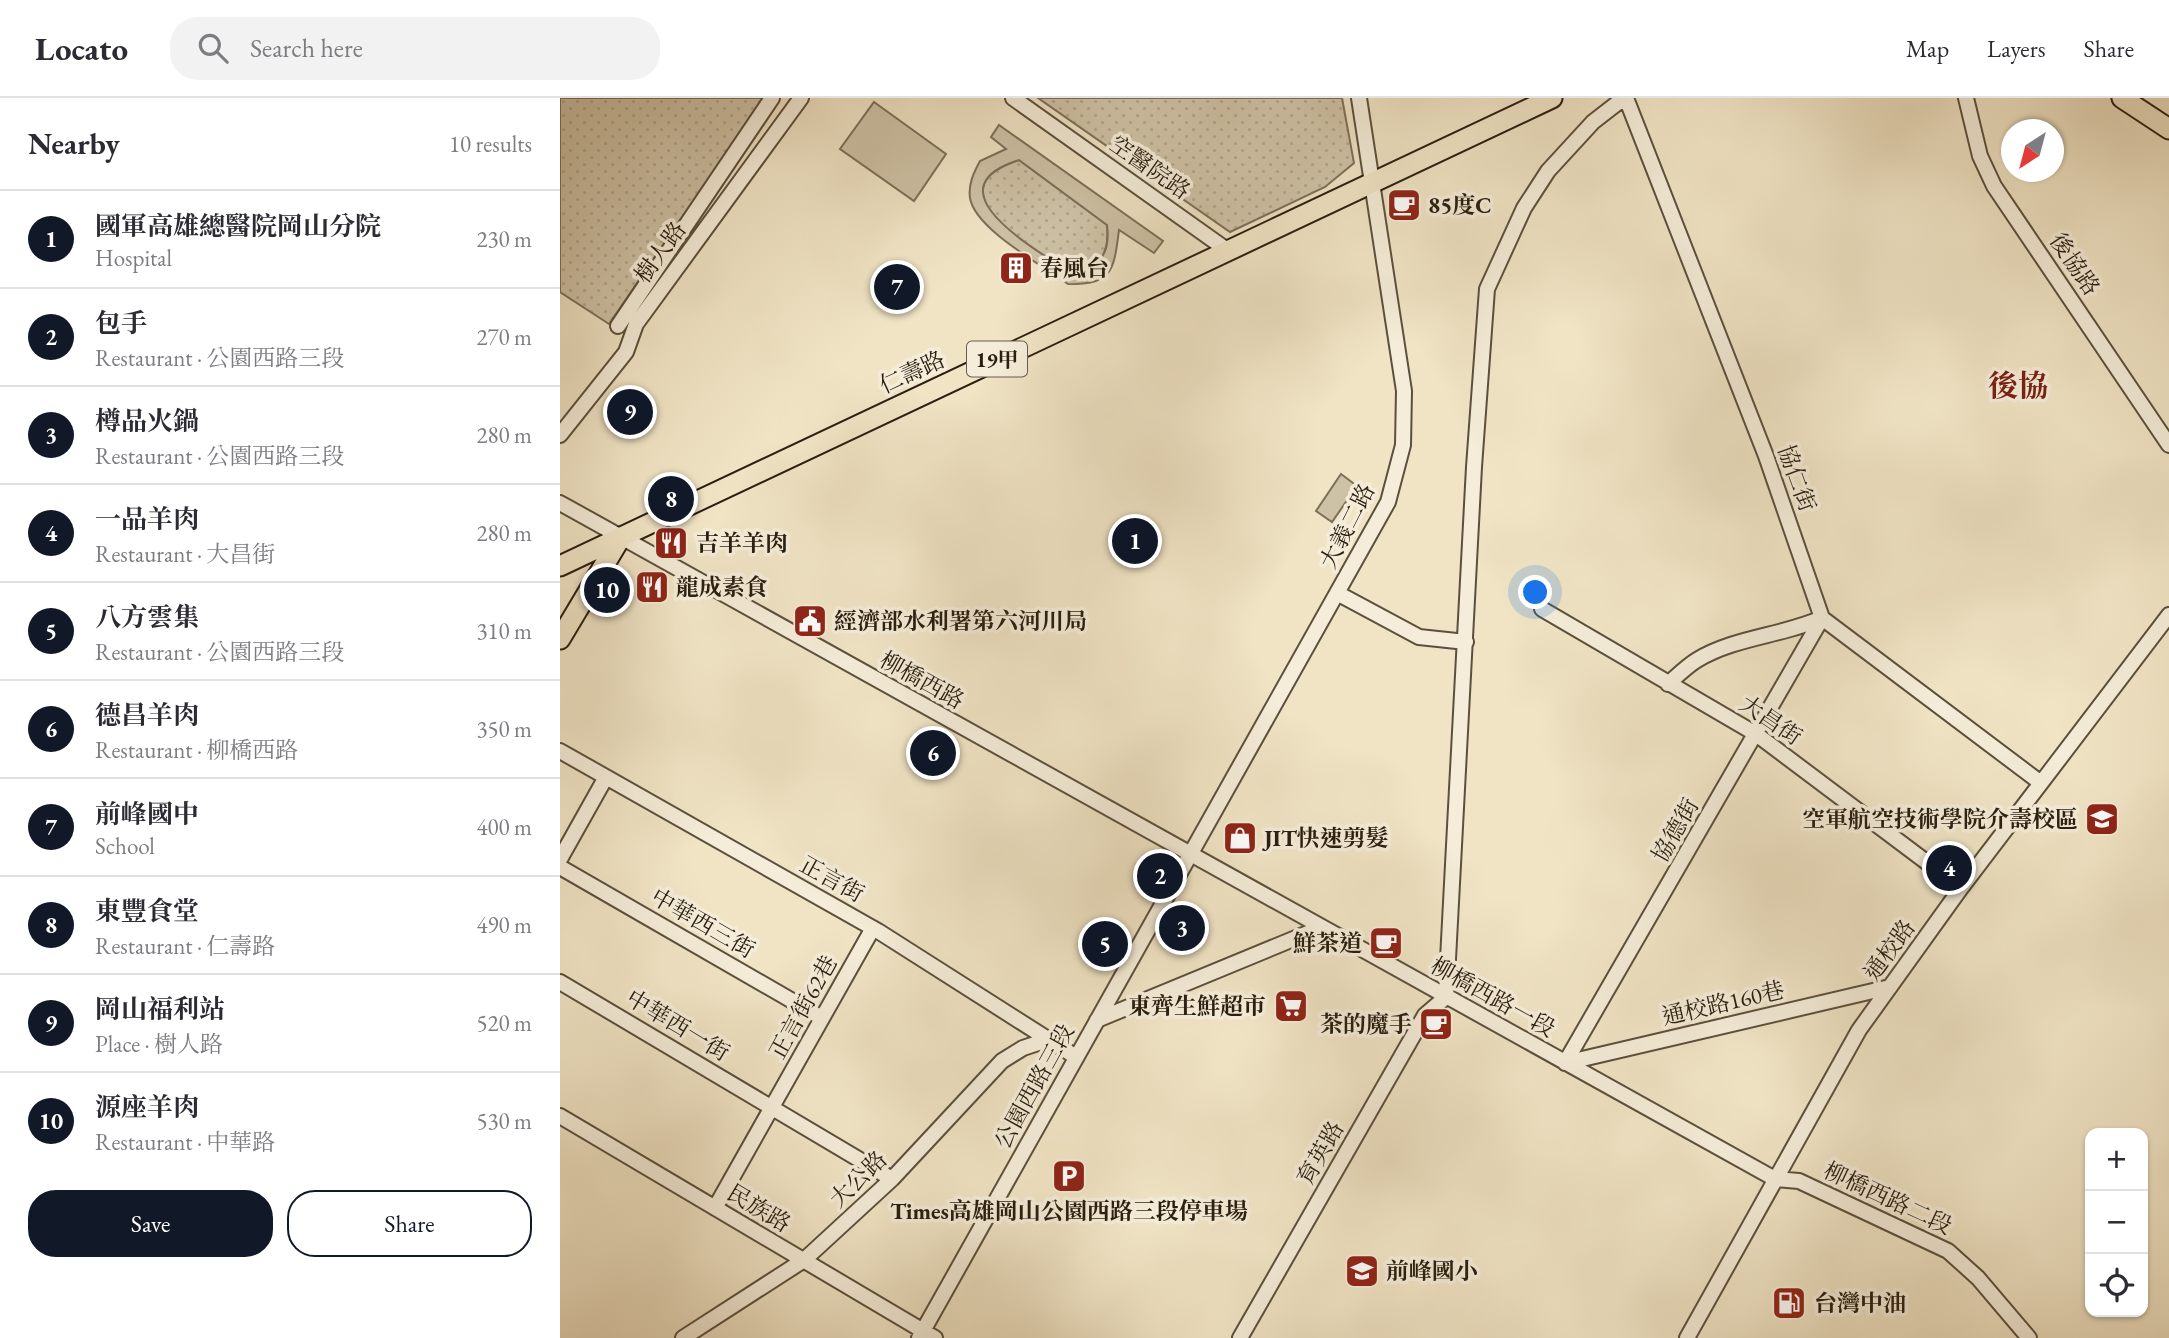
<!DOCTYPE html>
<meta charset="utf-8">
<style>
body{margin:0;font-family:"EB Garamond","Noto Serif TC",serif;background:#f2f2f3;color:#2b2b33}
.controls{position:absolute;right:21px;bottom:21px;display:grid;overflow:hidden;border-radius:14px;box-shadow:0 2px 5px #0004}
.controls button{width:63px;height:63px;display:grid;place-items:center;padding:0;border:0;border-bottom:2px solid #e1e1e2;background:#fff;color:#2b2b33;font:35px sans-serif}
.compass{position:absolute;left:1441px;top:21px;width:63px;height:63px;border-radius:50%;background:#fff;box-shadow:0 2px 5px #0004;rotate:216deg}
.you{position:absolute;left:976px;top:495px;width:24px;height:24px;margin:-18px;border:5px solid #fff;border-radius:50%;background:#1a73e8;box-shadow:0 0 0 10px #1a73e833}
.badge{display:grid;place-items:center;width:46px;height:46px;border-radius:50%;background:#111827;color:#fff;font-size:23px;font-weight:700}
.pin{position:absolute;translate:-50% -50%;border:4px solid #fff;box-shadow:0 2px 7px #0006}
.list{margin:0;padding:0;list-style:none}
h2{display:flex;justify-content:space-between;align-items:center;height:91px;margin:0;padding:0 28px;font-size:30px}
h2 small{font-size:23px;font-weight:400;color:#7c7c81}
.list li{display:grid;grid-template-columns:46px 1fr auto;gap:21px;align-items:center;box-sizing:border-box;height:98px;padding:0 28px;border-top:2px solid #e1e1e2}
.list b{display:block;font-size:26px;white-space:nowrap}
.list p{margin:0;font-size:23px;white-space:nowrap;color:#7c7c81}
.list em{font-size:23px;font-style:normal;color:#7c7c81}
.actions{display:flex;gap:14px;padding:21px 28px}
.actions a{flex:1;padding:16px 0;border:2px solid #111827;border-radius:28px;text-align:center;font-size:24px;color:#111827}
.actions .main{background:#111827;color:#fff}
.icon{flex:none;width:38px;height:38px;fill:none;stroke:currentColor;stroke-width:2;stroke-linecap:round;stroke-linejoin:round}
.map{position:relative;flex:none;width:1609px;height:1240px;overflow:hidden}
header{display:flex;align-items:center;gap:42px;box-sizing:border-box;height:98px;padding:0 35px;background:#fff;border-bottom:2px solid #e1e1e2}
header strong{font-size:33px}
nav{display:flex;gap:38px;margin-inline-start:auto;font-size:24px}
.search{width:490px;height:63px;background:#f2f2f3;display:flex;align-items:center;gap:18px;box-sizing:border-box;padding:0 24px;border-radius:28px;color:#7c7c81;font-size:26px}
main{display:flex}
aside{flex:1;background:#fff}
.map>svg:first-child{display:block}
.grass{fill:url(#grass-dots);stroke:#7c705b;stroke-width:2}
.pitch{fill:#cec2a6;stroke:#7c705b;stroke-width:2;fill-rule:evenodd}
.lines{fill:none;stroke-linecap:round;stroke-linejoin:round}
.minor-casing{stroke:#5b503d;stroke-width:18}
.major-casing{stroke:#291e10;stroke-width:23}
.minor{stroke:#f5edd9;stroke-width:14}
.major{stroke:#f0e4c5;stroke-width:19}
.labels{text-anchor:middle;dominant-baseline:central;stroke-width:7;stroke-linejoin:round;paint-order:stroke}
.shield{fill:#f5edd9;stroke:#665c4c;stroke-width:2}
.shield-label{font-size:21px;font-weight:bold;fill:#291e10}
.street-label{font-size:23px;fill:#291e10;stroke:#f5edd9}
.poi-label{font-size:23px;font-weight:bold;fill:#291e10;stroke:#f5edd9;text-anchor:start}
.district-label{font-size:30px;font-weight:bold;fill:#7a1f14;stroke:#f5edd9}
</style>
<header>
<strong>Locato</strong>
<div class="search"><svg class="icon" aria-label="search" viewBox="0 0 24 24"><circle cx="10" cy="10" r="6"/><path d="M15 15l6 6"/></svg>Search here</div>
<nav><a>Map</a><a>Layers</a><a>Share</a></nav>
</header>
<main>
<aside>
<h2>Nearby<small>10 results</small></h2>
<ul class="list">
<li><span class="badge">1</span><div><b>國軍高雄總醫院岡山分院</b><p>Hospital</p></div><em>230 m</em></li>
<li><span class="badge">2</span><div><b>包手</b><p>Restaurant · 公園西路三段</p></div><em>270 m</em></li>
<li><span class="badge">3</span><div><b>樽品火鍋</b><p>Restaurant · 公園西路三段</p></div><em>280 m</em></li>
<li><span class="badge">4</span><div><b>一品羊肉</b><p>Restaurant · 大昌街</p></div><em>280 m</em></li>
<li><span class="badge">5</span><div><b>八方雲集</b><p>Restaurant · 公園西路三段</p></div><em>310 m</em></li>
<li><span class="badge">6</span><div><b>德昌羊肉</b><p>Restaurant · 柳橋西路</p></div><em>350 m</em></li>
<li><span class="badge">7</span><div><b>前峰國中</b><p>School</p></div><em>400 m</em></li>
<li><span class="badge">8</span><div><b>東豐食堂</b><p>Restaurant · 仁壽路</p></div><em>490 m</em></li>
<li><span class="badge">9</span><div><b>岡山福利站</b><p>Place · 樹人路</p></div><em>520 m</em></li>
<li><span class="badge">10</span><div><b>源座羊肉</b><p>Restaurant · 中華路</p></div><em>530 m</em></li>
</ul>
<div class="actions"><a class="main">Save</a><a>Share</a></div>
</aside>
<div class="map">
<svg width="1609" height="1240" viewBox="0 0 1609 1240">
<defs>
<pattern id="grass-dots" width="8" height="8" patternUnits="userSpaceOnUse" patternTransform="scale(1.75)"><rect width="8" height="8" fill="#cec2a6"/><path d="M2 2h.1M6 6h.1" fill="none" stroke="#b1a68e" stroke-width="1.8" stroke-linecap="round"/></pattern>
</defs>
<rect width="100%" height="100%" fill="#f0e4c5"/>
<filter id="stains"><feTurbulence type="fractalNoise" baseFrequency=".00286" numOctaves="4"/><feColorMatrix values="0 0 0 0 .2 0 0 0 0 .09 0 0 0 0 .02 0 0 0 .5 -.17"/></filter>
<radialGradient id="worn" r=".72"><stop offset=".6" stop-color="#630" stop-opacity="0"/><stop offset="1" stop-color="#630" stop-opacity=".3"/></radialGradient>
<path class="grass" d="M0,0H204L49,226L0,194Z
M478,0H782L794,65L765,89L670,134Z
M459,62L547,127C550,159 539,169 509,174C475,151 367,92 459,62Z"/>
<path class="pitch" d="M314,4L386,56L354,103L280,51Z
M439,27L603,143L594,155L559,132C554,169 554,188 508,186C482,167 415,131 410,100C408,86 414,74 420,63L446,51L431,39ZM459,62L547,127C551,158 539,169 509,174C476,151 367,91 459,62Z
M781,376L797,388L772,424L756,413Z"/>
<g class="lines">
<g class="minor-casing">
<path id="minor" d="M453,0L667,152
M1066,0L1206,358L1262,520L1481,685
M1406,0L1420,58L1434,88L1609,347
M58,228L212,0
M0,337L66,254L76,226L241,0
M0,405L1215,1081L1239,1083L1388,1153L1418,1180L1469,1240
M777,495L859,539L906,544
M982,511L1196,636L1401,790
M1108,586C1117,578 1127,568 1137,562C1175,539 1222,538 1262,520
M0,653L318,833L516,959
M0,761L46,679
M0,769L262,920
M0,884L332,1081
M537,922L760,830
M1005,965L1262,520
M1005,965L1330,889
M0,1018L375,1240
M155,1110L313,830
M123,1240L244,1162L332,1081L442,963L463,950L490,941
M359,1240L828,404L843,347L844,293L799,0
M680,1240L865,917L886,899L914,369L927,191L964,110L988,73L1033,24L1064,0
M1127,1240L1299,932L1401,790L1609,517"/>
</g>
<g class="major-casing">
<path id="major" d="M1562,0L1609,31
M0,468L992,0
M0,541L61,439"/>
</g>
<use href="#minor" class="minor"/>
<use href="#major" class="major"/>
</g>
<defs>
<g id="cafe-square" transform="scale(1.75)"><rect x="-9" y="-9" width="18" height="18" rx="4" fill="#8f2418" stroke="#f5edd9"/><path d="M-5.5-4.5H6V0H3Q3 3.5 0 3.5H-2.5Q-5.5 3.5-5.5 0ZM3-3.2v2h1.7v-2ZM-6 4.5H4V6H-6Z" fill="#fff"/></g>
<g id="building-square" transform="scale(1.75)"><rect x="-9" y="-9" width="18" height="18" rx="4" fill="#8f2418" stroke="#f5edd9"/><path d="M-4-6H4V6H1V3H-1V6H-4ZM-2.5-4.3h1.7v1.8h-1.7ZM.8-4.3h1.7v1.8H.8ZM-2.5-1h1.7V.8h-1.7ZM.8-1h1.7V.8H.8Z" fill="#fff"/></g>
<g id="restaurant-square" transform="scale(1.75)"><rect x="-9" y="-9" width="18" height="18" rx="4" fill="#8f2418" stroke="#f5edd9"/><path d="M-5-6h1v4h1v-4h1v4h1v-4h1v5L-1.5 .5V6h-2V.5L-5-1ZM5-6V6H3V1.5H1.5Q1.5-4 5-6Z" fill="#fff"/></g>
<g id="civic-square" transform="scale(1.75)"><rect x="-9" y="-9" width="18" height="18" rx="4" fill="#8f2418" stroke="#f5edd9"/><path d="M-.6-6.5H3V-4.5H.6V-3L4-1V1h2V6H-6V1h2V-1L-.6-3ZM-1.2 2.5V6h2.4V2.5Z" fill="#fff"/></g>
<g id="university-square" transform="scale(1.75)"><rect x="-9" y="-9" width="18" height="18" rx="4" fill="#8f2418" stroke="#f5edd9"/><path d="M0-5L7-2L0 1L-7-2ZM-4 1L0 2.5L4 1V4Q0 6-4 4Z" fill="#fff"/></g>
<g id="shop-square" transform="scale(1.75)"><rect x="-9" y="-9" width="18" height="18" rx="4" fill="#8f2418" stroke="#f5edd9"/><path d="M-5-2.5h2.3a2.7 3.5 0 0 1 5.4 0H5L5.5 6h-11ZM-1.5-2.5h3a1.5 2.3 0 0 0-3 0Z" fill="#fff"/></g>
<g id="supermarket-square" transform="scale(1.75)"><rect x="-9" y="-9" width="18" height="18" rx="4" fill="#8f2418" stroke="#f5edd9"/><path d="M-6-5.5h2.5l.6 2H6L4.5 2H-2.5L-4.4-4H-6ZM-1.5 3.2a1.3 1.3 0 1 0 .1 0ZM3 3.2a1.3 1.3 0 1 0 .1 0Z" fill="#fff"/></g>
<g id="parking-square" transform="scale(1.75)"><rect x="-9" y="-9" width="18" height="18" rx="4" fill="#8f2418" stroke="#f5edd9"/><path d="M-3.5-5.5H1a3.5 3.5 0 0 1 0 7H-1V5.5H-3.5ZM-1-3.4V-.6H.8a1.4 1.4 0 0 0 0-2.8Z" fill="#fff"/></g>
<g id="school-square" transform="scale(1.75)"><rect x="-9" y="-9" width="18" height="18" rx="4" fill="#8f2418" stroke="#f5edd9"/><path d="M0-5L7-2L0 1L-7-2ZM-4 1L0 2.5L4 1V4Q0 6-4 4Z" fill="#fff"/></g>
<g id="fuel-square" transform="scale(1.75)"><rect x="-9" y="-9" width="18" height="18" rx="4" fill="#8f2418" stroke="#f5edd9"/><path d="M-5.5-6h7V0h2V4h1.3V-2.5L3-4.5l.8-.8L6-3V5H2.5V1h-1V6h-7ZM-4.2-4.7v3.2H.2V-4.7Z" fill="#fff"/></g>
</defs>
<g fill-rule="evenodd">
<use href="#cafe-square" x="844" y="107"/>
<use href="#building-square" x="456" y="170"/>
<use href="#restaurant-square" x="111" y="445"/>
<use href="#restaurant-square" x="92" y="489"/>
<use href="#civic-square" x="250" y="523"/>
<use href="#university-square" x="1542" y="721"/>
<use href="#shop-square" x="680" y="740"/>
<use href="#cafe-square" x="826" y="845"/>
<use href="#supermarket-square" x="731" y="908"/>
<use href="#cafe-square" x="876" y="926"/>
<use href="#parking-square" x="509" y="1078"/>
<use href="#school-square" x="802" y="1173"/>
<use href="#fuel-square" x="1229" y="1205"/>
</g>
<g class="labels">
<rect class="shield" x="407" y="243.5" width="60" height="35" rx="5"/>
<g class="shield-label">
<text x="437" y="261">19甲</text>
</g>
<g class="street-label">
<text transform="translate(590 69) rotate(35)">空醫院路</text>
<text transform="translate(100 154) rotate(-54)">樹人路</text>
<text transform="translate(1515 166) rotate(56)">後協路</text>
<text transform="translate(352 274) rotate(-25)">仁壽路</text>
<text transform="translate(1237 380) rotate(70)">協仁街</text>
<text transform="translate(787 428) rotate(-63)">大義二路</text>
<text transform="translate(362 582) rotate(29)">柳橋西路</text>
<text transform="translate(1211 622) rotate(34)">大昌街</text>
<text transform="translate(1115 732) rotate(-60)">協德街</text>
<text transform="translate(272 781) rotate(29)">正言街</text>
<text transform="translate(143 825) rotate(30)">中華西三街</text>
<text transform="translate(1329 852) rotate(-54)">通校路</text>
<text transform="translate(933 899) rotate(29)">柳橋西路一段</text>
<text transform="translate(1163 905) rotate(-13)">通校路160巷</text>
<text transform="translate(243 909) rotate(-61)">正言街62巷</text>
<text transform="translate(118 927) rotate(31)">中華西一街</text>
<text transform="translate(474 988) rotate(-61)">公園西路三段</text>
<text transform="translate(760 1055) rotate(-60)">育英路</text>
<text transform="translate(298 1081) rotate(-44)">大公路</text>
<text transform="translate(1328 1100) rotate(25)">柳橋西路二段</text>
<text transform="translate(199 1110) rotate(31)">民族路</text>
</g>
<g class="poi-label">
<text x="868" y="107">85度C</text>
<text x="480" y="170">春風台</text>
<text x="136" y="445">吉羊羊肉</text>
<text x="116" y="489">龍成素食</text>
<text x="274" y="523">經濟部水利署第六河川局</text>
<text x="1518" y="721" text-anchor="end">空軍航空技術學院介壽校區</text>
<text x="704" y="740">JIT快速剪髮</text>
<text x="802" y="845" text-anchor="end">鮮茶道</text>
<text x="706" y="908" text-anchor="end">東齊生鮮超市</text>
<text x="852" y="926" text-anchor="end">茶的魔手</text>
<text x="509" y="1113" text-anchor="middle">Times高雄岡山公園西路三段停車場</text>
<text x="826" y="1173">前峰國小</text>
<text x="1254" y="1205">台灣中油</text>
</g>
<g class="district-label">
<text x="1458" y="287">後協</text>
</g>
</g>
<rect width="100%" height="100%" filter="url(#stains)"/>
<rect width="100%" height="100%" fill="url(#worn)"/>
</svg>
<div class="controls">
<button>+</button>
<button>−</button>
<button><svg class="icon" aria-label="locate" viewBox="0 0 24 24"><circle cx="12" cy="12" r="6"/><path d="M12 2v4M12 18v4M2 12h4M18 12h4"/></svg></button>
</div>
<svg class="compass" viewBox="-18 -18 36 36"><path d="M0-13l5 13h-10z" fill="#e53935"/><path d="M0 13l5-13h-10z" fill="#7c7c81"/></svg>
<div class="you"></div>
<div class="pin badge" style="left:575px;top:443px">1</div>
<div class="pin badge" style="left:600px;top:778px">2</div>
<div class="pin badge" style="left:622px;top:830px">3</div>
<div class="pin badge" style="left:1389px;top:770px">4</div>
<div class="pin badge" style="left:545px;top:846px">5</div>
<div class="pin badge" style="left:373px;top:655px">6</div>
<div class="pin badge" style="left:337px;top:189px">7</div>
<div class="pin badge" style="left:111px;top:401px">8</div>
<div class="pin badge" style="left:70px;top:314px">9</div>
<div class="pin badge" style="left:47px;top:492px">10</div>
</div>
</main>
